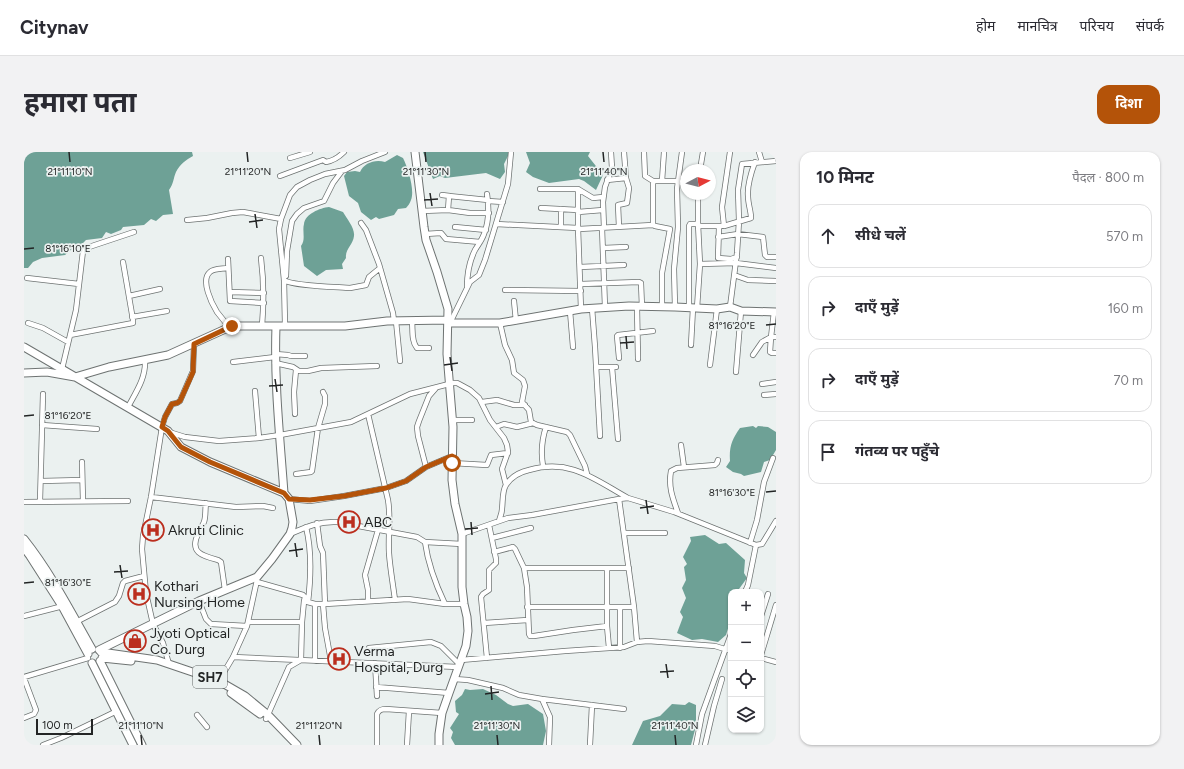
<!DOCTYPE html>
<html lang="hi">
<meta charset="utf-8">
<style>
body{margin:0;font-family:Figtree,"Noto Sans Devanagari",sans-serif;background:#f2f2f3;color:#2b2b33}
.controls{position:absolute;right:12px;bottom:12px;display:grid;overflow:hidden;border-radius:8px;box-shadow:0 1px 3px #0004}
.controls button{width:36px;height:36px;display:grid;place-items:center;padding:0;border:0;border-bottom:1px solid #e1e1e2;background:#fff;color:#2b2b33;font:20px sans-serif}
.compass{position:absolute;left:656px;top:12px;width:36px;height:36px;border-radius:50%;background:#fff;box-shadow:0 1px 3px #0004;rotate:83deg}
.scale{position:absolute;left:12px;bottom:10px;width:57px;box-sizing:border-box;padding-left:4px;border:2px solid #232525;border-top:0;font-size:11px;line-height:14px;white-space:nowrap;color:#232525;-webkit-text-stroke:3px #ebf1f0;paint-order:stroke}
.stop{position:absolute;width:12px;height:12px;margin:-9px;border:3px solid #b45309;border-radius:50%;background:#fff}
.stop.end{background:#b45309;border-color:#fff;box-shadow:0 1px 4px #0008}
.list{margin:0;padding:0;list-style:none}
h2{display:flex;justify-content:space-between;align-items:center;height:52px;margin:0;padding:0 16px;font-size:17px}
h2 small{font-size:13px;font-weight:400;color:#7c7c81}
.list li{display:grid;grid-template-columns:26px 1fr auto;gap:12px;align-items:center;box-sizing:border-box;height:64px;margin:0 8px 8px;padding:0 8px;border:1px solid #e1e1e2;border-radius:12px}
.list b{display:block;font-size:15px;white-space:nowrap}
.list em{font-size:13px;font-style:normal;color:#7c7c81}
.icon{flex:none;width:22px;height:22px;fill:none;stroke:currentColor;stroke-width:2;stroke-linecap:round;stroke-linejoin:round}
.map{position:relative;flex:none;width:752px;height:593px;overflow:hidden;border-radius:12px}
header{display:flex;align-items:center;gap:24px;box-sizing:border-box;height:56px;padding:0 20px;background:#fff;border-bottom:1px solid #e1e1e2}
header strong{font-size:19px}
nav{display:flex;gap:22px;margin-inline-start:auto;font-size:14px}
.intro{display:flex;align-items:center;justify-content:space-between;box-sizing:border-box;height:96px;padding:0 24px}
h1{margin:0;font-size:28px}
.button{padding:10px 18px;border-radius:12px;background:#b45309;color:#fff;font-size:14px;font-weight:700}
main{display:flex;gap:24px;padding:0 24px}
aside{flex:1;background:#fff;border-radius:12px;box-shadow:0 1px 3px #0004}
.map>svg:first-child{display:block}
.water{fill:#6ea196}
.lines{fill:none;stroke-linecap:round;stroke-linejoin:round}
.street-casing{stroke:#6e7372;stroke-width:6}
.secondary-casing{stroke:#6e7372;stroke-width:9}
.primary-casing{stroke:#6e7372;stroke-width:9}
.street{stroke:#fff;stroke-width:4.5}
.secondary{stroke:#fff;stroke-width:7}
.primary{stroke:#fff;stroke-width:7}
.route{stroke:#b45309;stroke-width:5}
.ticks{fill:none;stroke:#232525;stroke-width:1.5}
.labels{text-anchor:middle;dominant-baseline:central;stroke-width:3.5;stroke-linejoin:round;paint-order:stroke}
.shield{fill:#ebf1f0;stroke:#5f6262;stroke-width:1}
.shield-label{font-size:13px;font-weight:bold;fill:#232525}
.poi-label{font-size:14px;fill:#232525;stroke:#ebf1f0;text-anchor:start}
.ticks-label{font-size:10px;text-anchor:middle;fill:#232525;stroke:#ebf1f0;stroke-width:3.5;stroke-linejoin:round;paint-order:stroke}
</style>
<header>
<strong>Citynav</strong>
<nav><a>होम</a><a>मानचित्र</a><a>परिचय</a><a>संपर्क</a></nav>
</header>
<div class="intro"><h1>हमारा पता</h1><a class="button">दिशा</a></div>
<main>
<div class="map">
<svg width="752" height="593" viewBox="0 0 752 593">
<rect width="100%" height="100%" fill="#ebf1f0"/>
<path class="water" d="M0,0H168L169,4C162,8 156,12 152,20C149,27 150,31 145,38L149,62L139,63L132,69L127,67L120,73L99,75L97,78L87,82L82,80L78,86L62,88L53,97H48L41,103L18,106L9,110L4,116H0Z
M399,0H484V4L480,12L481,20L476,27L462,21L421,26L416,24L409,27Z
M502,0H566L564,4L579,23L572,38L560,29L555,27L525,31L509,25L502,20L506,11Z
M373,3L379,6C384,16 391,38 387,48C386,51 384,54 382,56L374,57L370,63L355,67L352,65L347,68L337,60L334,51L325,44L320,24L323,20L331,19L336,20C340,11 351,7 361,10Z
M305,55L319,60C323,67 331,76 330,84C329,93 321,97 322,106L318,112L319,117L302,118L293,124L280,114L277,94C282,88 278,79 280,72C281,62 296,56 305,55Z
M729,274L732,276L734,274L744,275L752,280V298L746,308L740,310L737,320L720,324L717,322L709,320L702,315L706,309C705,295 708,287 716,276Z
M681,383L695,392L702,391L721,408L720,421L723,426L715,437L716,440H707V467L702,483L694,490L678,487L668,488L653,481L659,465L656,460L662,446L658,436L662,428L660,415L663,412L659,405L667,389L666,385Z
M441,537L446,538L459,537L472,543L484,552L489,554L504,552L519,562L522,579L519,593H431L427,586L429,580L426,576L435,562L432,560L431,549L438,543Z
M665,550L672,553V574L667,593H608L619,569L636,564L648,552L661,553Z"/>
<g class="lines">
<g class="street-casing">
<path id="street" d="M706,0L698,55L700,74L727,66C727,59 724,52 724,44C723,33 727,21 731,10
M735,0L738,10
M266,6L286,0
M676,18L679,0
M256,24L299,8L302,10C309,9 315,5 320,0
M583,28L602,26
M629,29H654
M638,29L640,0
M516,37H554L569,46L579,45
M554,37V76
M674,42V72L676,112L712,111L752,116
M418,43L426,44
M464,49L479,50
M517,56L554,58
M424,58L425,44L464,48
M398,59L424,58L446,61H465
M554,60L579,58
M163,68L183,66L208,61L219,60L257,67
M337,71L342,78L355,112L369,161L370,169
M472,72L554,76L557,157
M629,73L631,74L646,77L638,121V155
M674,74H698
M431,75L462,78
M537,75V57
M595,75L594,53L603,51L605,36L602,26L600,0
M695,75L694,106L707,107L713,105
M578,76L581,155
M580,76L579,50L581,35L588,16L587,0
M555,77L629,73V29L621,24L620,0
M401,82L417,81L422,87L456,90
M694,85L714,82L739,85L741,103L743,105H752
M579,96L602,95
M237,106C240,130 240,150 238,174
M204,107L206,149L240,151
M556,115L600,113
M204,116C199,117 190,116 186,120C176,128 188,152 193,160C197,165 201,170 205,175
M710,123L724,128L752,129
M262,124L263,99L268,69L273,62L280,56L300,49L309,31L318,19
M3,126L55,132
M260,128C267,134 314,135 326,136L342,133L345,125L356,116
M557,132L615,130L617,131L618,155
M443,135C443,122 445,110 451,98C454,93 458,88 460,82C465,70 465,55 463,42
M481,138L557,139
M206,140L240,141
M105,144L136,137
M490,149L492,169
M613,155L614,207
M651,155L650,117L654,75L653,37L658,0
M706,155L713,101L715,69L714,38L718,12L752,9
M568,156L571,195L576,284
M665,156V74L666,72H674
M673,156L676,112
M546,159L549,195
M108,165L143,159
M372,169L376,209
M388,169C389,178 387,189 393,196H405
M4,171L19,176L44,190
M426,171L446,130L455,123L461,108L484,32L487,0
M476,171L481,193L488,208L490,221L499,228L501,234L498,250L505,258L507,270L513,273L543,280L546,283L561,314L563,322
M261,173L260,128L255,77L257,67L266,43L273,35L286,28L301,22L321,18L338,9L361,0
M46,183L109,171V168L99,110
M752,185H747L746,200L748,201H752
M667,193L669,156
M251,202L264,203L267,204H281
M729,203L738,190L747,185L750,160
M595,206L593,184L594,183L629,179
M209,210L251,205
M251,211L269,215L275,219H284L297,216L353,214
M686,213L693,157
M572,215H592
M588,215L594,287
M38,217L52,158L59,99L62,96L110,80
M712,220L717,159
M425,231H433L435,232L446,238L455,246L466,268L480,286L483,293L484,300L478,317L482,333
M738,232L752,230
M231,239L235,286
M740,243L752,242
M458,250L473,248L490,253H501
M104,255C112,240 122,226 121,208
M271,262L270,240L272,218
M344,262L364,348C367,365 364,383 365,401C366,416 369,432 371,448
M428,268H448
M18,273L73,277
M472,275L480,272L493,275L509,271
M145,280L161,285L195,289L235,286L256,283L327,270L386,242L425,232
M657,293L660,315
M58,310L59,349
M428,311L463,313L467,303L484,301
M519,314C517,302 518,287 522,275
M402,315L394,284L393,275L395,269L405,244L412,236
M272,322L287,320L288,319L294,276L301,252V244L299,240
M17,329L58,328
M127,345L212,355L239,354L249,356
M265,347L286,349L320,344L362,336L382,329L402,315L428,304
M595,347L610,455L613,490
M16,349L19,242
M0,350L104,349
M182,351C181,357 182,364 180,370C178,374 176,378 174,382C165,401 179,404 194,408L197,410L201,438
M654,361C649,347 644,335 647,319L653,316L691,313L693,311L694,308
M475,369C476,365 478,361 478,357C479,349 478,339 482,333C487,325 496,320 505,318C546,306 570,327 604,346
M293,371L296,394L299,401L301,452
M282,375C288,399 287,425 284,450
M600,381H641
M266,382C282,375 296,369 313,370L393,385L401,390C404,412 411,431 421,452
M438,382L484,366L508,363L595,347L604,346L650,360L732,393L738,392L752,369
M468,386L507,376
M401,390L438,392
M726,391L733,368L740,330L749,306
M470,400L489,395L491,397L500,416L503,435L505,482L506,484H510L549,478L583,474
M500,416H605
M583,416V474L585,496
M233,430L279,443L281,445L280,449L291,452H301L384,447L421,452H440
M721,440L724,433L732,393
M175,449L182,467L187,472L223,474
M344,449V438L341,423L354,378
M291,452V509
M299,452L301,476L307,509
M503,455H610
M0,464L39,454
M737,464L744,442
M52,470L91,450L95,444L99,431L101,429L120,424
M224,470H278
M460,471L504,468
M345,496L407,490L417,494L435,512
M596,496V455
M737,503L752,453
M209,505L434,515
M463,506L457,445L459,442L465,438V418L472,411V407L465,373
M737,506L752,510
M437,508L541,499L600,495L613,490L624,489L691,494L707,499
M351,511L353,544
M145,512L139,491L129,472L122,441L118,397L119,384L127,345L138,275L141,265L148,252L153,251L156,249L169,219L170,192
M0,525L64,506
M0,526L12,558L10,562L0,566
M430,527L444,528L479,536L495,543L518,547L600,557
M193,532L209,505L223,474L233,428
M352,535L425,541
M518,547L526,565L525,593
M173,563L183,575
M242,567L265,515L277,508L278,470L280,449
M19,593L37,586L93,559
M353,593V562C355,558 357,557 362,557L418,561
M383,593L385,559
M566,593L568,553
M672,593L678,562L707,482
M681,593L690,554L698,527"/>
</g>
<g class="secondary-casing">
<path id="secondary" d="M391,0L400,75L402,88L413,120L424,157L423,202L429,275L428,328L431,352L438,382V435L440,452L443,465L444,479L442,494L425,541L418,561L415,582V593
M0,195L144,279L157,295L186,310L260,341
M0,221L23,220L51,225L85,215L144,203L208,174H321L363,169L424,168L426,171H476L557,157L605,154L651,155L693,157L706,155L717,159L752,160
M75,498L175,449L233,425L248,407L266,382L268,376L269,370L265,347L260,341C256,286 250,230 252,174"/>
</g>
<g class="primary-casing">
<path id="primary" d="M0,387C27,421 47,460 68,497
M0,396L6,404L38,454L64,502
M77,500L133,508L195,529L221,544L244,563L273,593
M78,506L107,509
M76,509L118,593
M68,511L109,593
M207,541L236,562"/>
</g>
<use href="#street" class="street"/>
<use href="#secondary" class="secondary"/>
<use href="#primary" class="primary"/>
</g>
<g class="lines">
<path class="route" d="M208,174L170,192L169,220L156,249L153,251L148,252L141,265L138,275L144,279L157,295L186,310L260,341L265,347L286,348L320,344L362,336L382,329L402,315L428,304V311"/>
</g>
<path class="ticks" d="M45,0L46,10M223,0L224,10M401,0L402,10M579,0L580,10M406,41L408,54M400,48L414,47M231,62L233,76M225,70L239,68M0,97L10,96M742,173L752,172M602,184L603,197M596,191L610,190M426,205L428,219M420,213L434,211M251,227L253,240M245,234L259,233M0,264L10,263M742,340L752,339M622,348L624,362M616,356L630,354M447,370L448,383M441,377L454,376M271,391L273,405M265,399L279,397M96,413L98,426M90,420L104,419M0,431L10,430M642,512L644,526M636,520L650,519M467,534L468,548M461,542L475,540M117,583L118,593M295,583L296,593M473,583L474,593M651,583L652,593"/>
<defs>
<g id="hospital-ring" transform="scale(1.15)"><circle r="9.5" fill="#ebf1f0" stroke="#bb2e1e" stroke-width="1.5"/><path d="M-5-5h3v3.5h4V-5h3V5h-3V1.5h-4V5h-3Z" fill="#bb2e1e"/></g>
<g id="shop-ring" transform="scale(1.15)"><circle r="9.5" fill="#ebf1f0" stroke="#bb2e1e" stroke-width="1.5"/><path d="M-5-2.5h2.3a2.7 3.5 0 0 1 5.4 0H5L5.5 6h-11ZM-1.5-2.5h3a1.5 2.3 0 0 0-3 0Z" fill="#bb2e1e"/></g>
</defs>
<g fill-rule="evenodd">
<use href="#hospital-ring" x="325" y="370"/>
<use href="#hospital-ring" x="129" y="378"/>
<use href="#hospital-ring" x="115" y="442"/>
<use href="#shop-ring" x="111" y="489"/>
<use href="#hospital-ring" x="315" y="507"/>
</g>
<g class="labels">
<rect class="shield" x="169" y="514" width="34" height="22" rx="3"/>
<g class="shield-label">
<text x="186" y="525">SH7</text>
</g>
<g class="poi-label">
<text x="340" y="370">ABC</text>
<text x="144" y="378">Akruti Clinic</text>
<text x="130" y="434">Kothari<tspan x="130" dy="16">Nursing Home</tspan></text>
<text x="126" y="481">Jyoti Optical<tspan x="126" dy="16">Co. Durg</tspan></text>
<text x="330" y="499">Verma<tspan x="330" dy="16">Hospital, Durg</tspan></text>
</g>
</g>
<g class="ticks-label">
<text x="46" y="23">21°11'10"N</text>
<text x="224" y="23">21°11'20"N</text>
<text x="402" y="23">21°11'30"N</text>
<text x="580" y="23">21°11'40"N</text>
<text x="44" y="100">81°16'10"E</text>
<text x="708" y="177">81°16'20"E</text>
<text x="44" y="267">81°16'20"E</text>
<text x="708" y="344">81°16'30"E</text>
<text x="44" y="434">81°16'30"E</text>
<text x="117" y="577">21°11'10"N</text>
<text x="295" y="577">21°11'20"N</text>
<text x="473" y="577">21°11'30"N</text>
<text x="651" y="577">21°11'40"N</text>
</g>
</svg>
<div class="controls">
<button>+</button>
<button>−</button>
<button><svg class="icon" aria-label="locate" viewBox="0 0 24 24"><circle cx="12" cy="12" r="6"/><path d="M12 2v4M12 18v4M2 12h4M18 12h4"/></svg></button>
<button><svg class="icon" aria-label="layers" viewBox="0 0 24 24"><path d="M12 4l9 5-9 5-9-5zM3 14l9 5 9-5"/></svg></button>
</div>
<svg class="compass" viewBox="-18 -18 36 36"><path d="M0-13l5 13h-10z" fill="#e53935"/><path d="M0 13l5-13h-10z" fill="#7c7c81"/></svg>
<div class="scale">100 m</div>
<div class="stop" style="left:428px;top:311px"></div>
<div class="stop end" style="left:208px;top:174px"></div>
</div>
<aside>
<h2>10 मिनट<small>पैदल · 800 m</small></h2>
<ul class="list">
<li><svg class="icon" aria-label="ahead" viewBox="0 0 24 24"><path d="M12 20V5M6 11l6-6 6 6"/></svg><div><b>सीधे चलें</b></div><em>570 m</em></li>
<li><svg class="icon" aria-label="right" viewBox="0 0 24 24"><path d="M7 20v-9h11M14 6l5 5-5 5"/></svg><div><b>दाएँ मुड़ें</b></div><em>160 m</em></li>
<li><svg class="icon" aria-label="right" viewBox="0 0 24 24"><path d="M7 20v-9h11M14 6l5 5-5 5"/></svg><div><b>दाएँ मुड़ें</b></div><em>70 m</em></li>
<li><svg class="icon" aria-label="arrive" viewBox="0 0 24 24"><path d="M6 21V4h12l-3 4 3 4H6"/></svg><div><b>गंतव्य पर पहुँचे</b></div></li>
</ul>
</aside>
</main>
